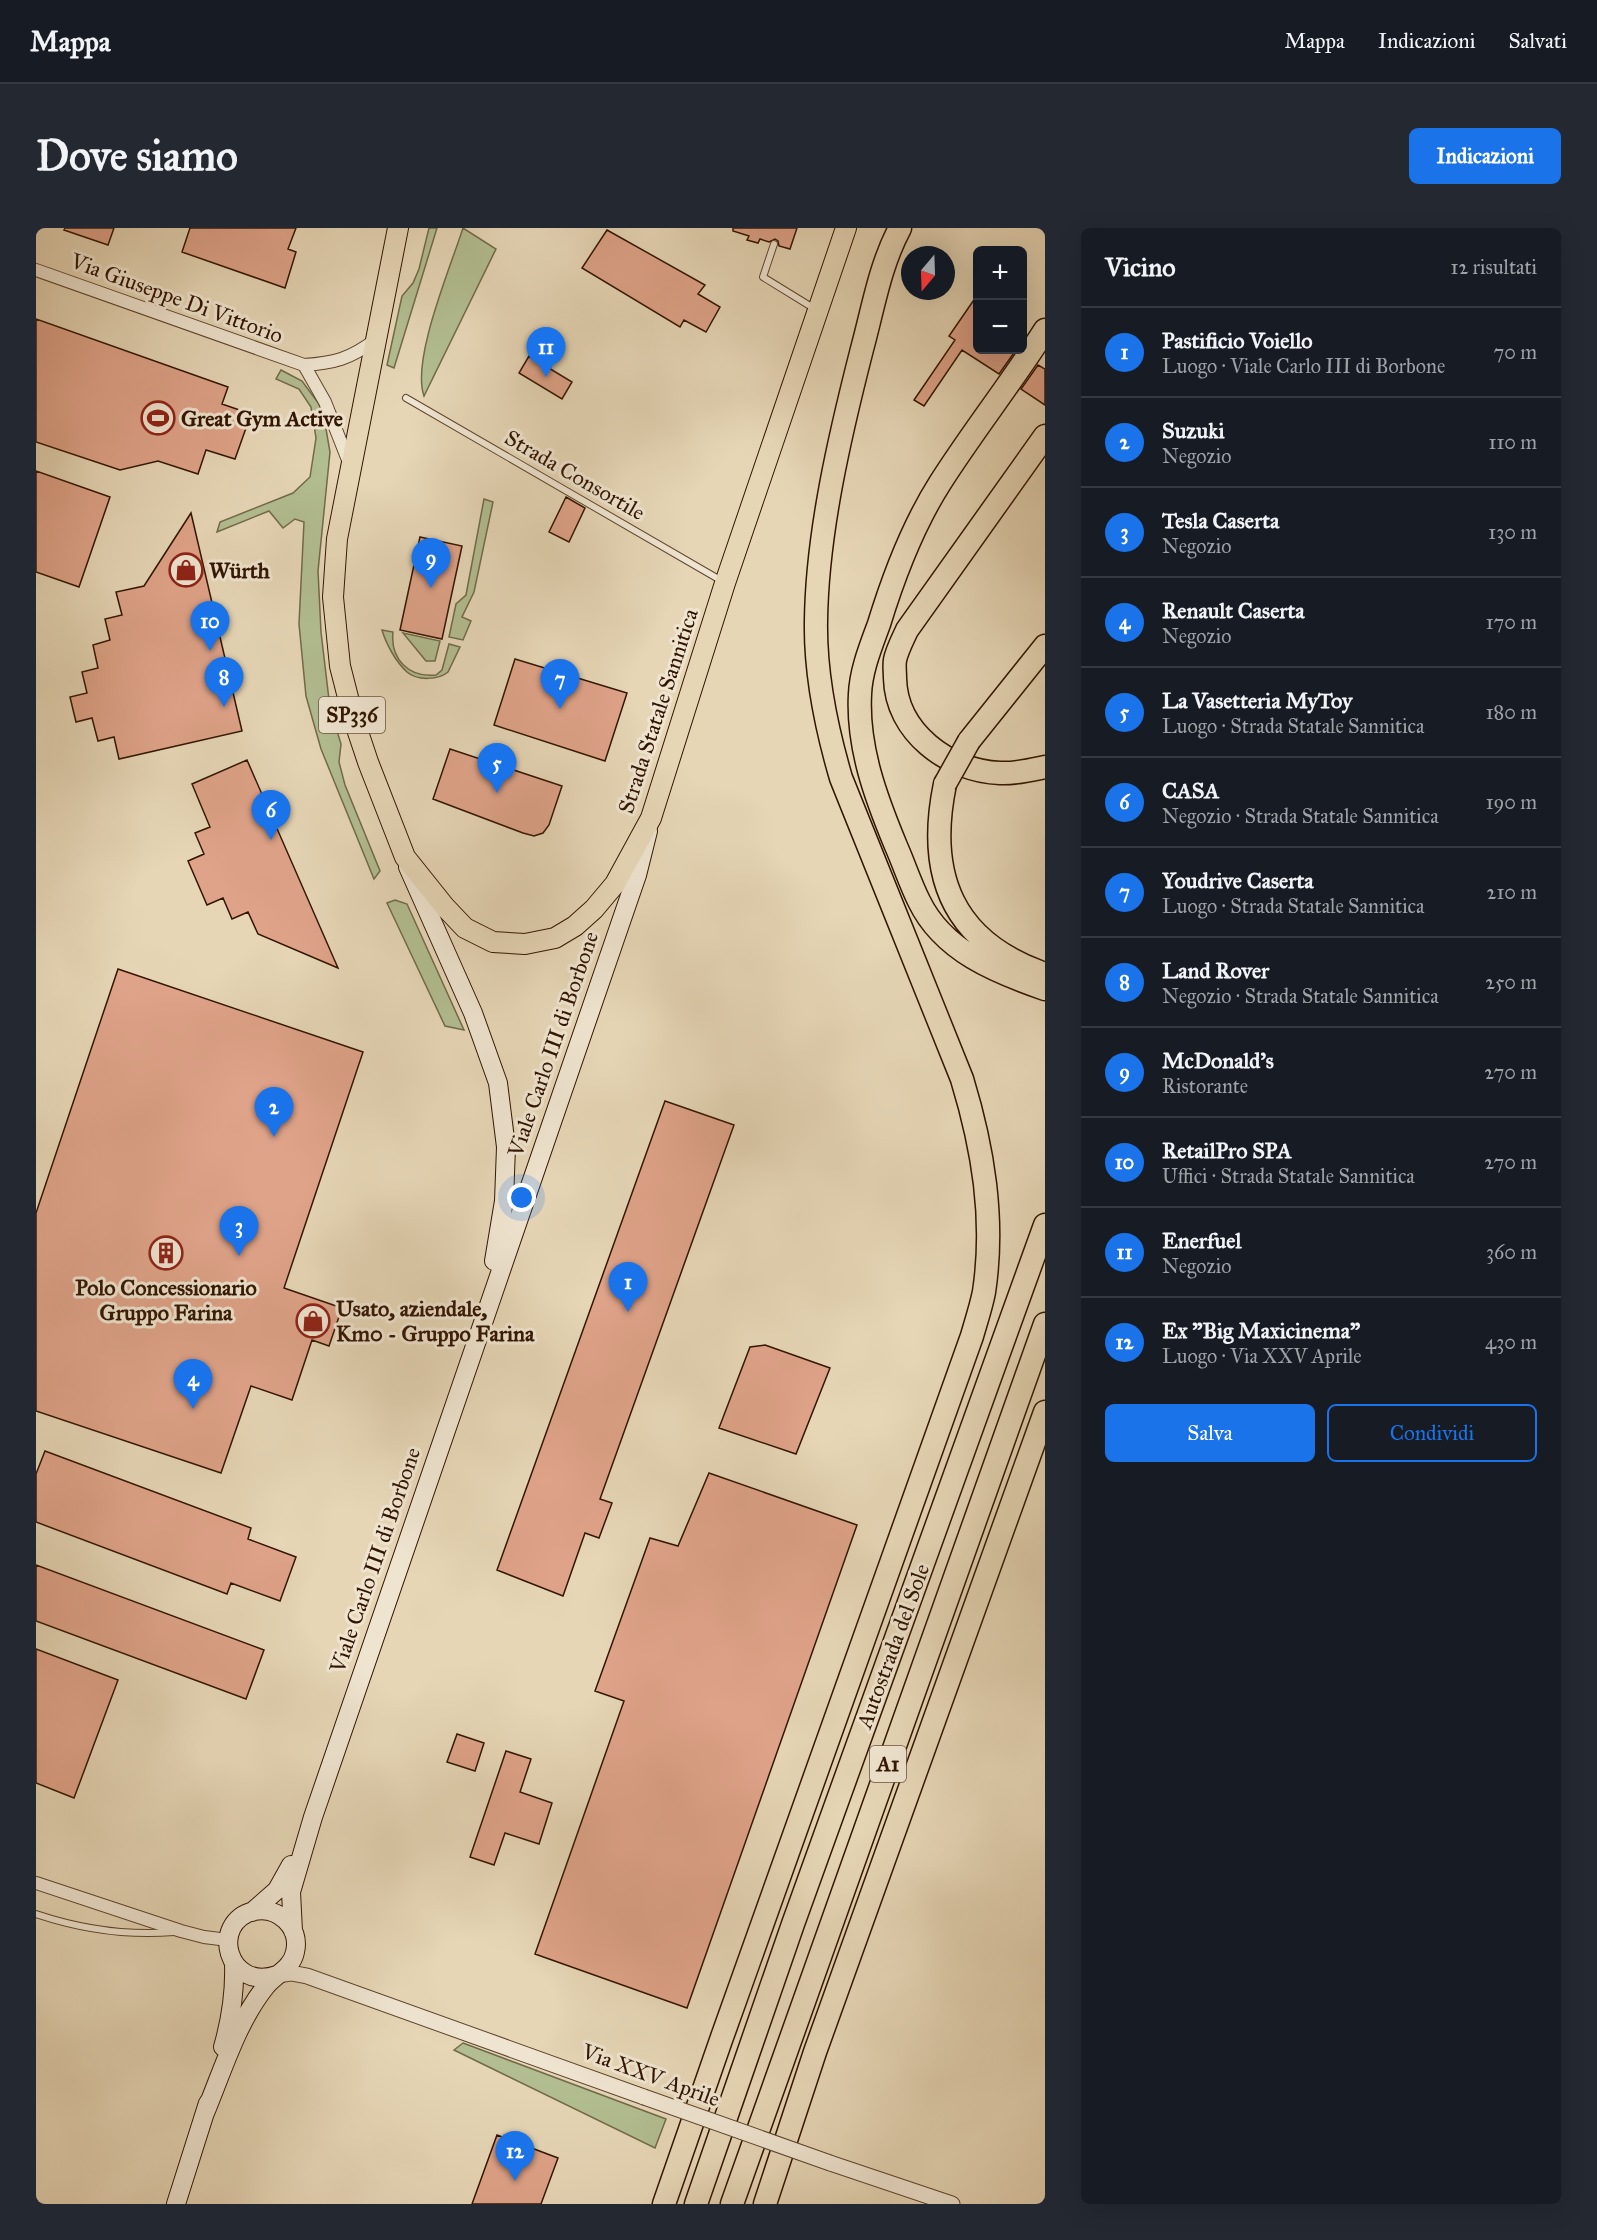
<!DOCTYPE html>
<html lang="it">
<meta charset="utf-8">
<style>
body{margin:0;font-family:"IM FELL Great Primer",serif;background:#242831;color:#f1f3f6}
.controls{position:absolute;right:18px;top:18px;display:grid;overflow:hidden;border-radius:9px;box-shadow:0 6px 24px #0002}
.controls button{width:54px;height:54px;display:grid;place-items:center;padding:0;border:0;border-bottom:2px solid #363941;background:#171b24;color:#f1f3f6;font:30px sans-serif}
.compass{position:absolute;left:865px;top:18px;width:54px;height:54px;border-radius:50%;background:#171b24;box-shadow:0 6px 24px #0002;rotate:199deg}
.you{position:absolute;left:486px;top:970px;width:21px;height:21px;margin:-15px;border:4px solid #fff;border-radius:50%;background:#1a73e8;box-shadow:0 0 0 9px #1a73e833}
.badge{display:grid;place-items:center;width:39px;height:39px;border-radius:50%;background:#1a73e8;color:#fff;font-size:20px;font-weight:700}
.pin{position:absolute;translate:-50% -50px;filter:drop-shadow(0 2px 3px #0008)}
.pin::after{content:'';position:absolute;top:32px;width:21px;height:18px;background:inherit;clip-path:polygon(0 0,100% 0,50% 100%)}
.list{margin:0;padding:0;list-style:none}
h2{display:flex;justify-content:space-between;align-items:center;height:78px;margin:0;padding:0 24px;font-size:26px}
h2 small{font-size:20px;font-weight:400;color:#9ea1a6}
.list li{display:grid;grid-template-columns:39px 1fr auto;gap:18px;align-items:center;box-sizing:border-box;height:90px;padding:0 24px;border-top:2px solid #363941}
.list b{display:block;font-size:22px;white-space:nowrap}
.list p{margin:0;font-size:20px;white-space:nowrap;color:#9ea1a6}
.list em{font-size:20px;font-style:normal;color:#9ea1a6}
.actions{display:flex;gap:12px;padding:18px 24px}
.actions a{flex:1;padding:14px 0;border:2px solid #1a73e8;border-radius:9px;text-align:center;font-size:21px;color:#1a73e8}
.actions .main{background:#1a73e8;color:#fff}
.map{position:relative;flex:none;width:1009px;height:1976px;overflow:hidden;border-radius:9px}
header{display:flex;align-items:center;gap:36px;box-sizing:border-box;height:84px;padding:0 30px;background:#171b24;border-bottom:2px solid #363941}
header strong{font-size:28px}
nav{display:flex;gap:33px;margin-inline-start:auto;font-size:21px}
.intro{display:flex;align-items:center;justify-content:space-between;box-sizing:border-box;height:144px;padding:0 36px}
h1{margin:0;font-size:42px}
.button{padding:15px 27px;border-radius:9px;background:#1a73e8;color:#fff;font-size:21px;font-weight:700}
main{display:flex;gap:36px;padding:0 36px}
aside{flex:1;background:#171b24;border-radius:9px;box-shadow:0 6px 24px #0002}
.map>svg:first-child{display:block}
.green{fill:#b2be91;stroke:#726a49;stroke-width:1.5}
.building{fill:#dfa389;stroke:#321501;stroke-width:1.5}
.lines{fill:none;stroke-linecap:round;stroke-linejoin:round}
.service-casing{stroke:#5f452e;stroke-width:8}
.minor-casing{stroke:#5f452e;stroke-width:14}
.tertiary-casing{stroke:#5f452e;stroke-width:17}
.secondary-casing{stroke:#321501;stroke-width:20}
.primary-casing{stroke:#321501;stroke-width:22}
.motorway-casing{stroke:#321501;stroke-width:25}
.service{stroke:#efe4d0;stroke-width:6}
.minor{stroke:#efe4d0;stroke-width:12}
.tertiary{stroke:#efe4d0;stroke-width:15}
.secondary{stroke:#efe4d0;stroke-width:18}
.primary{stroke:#e6d6b6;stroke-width:20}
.motorway{stroke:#e6d6b6;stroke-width:22}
.tertiary-bridge-casing{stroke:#5f452e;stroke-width:17;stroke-linecap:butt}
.motorway-bridge-casing{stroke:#321501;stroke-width:25;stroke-linecap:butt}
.tertiary-bridge{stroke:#efe4d0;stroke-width:15}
.motorway-bridge{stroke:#e6d6b6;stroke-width:22}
.labels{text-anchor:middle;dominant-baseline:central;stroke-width:6;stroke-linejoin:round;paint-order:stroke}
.shield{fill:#efe4d0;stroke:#6b533f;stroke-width:1.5}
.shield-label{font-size:21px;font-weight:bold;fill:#321501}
.street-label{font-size:22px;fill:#321501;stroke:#efe4d0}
.poi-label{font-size:22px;font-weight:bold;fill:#321501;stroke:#efe4d0;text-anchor:start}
</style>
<header>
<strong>Mappa</strong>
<nav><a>Mappa</a><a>Indicazioni</a><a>Salvati</a></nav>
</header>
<div class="intro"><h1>Dove siamo</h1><a class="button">Indicazioni</a></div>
<main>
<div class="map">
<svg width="1009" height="1976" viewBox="0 0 1009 1976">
<rect width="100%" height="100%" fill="#e6d6b6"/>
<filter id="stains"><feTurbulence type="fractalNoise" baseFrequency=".00333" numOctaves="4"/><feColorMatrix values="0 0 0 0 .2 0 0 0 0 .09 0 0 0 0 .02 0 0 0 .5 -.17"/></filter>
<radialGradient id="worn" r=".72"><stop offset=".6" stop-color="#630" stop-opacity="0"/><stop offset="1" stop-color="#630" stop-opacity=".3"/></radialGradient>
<path class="green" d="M393,0H401L358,140L351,137L366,68L377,55L383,41Z
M427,0L460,21L388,168C375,132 415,38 427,0Z
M245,142L266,153L283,176L290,201L294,224L282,343L285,404L294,480L305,516L303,534L309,557L344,643L338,651L285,521L270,468L263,396L268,294L259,291L247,300L233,283L181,304L184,294L257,265L274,249L280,210L275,179L263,161L240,151Z
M448,271L457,274L438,364L426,389L435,393L427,412L413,409L420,376L430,367Z
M346,402L357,404C354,431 373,450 400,447L406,442L413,416L424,419L412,444C403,452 381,453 371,444C360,434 350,416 346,402Z
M367,405L404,413L399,433H390Z
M359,672L371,676L428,802L409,798L351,675Z
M427,1815L630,1891L619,1920L418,1822Z"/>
<path class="building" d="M29,0H78L72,17L28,2Z
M154,0H260L252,21L260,24L249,60L146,24Z
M697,0H761L754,21L743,18L742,13L739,11L733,14L724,11L722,15L711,12L713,8L697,3Z
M571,2L669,57L662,66L684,79L670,104L648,92L644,99L546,40Z
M942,66V122H980L963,146L926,122L888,178L878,172L919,112L913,108Z
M0,91L192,159L186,176L215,186L199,231L170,222L162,246L122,233L84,242L0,214Z
M493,128L536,154L526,171L483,145Z
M1002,137L1009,141V177L985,161Z
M0,243L74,269L43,359L0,344Z
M530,269L549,280L533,314L513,304Z
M155,285L206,503L83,531L78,509L62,513L56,490L40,494L34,469L51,465L46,444L62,440L57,417L74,412L69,391L86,387L80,364L108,358Z
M384,309L426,318L406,411L364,402Z
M479,431L591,465L569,533L458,497Z
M414,521L526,558L513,597L507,605L498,608L487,605L397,571Z
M211,532L302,740L222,706L212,684L196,691L187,670L171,677L152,633L168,626L159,605L174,599L156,556Z
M82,741L327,824L248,1060L306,1080L293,1118L276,1112L256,1172L215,1158L185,1245L0,1183V985Z
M629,873L698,897L564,1271L576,1275L563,1310L549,1305L527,1368L461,1342Z
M729,1117L794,1140L760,1226L683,1200L714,1119Z
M9,1223L215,1300L212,1311L260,1329L244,1373L195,1355L191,1366L0,1294V1246Z
M673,1245L821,1297L651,1780L499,1726L588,1473L559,1463L614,1310L642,1318Z
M0,1337L228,1422L210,1471L0,1393Z
M0,1421L82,1452L38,1570L0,1555Z
M421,1506L448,1515L439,1543L411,1534Z
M470,1523L495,1531L484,1564L516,1575L503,1616L469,1605L458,1637L434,1629Z
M461,1907L522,1930L505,1976H436Z"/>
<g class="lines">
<g class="service-casing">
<path id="service" d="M738,16L727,49L779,81
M370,170L686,353
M0,1686C45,1701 90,1708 138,1704"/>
</g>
<g class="minor-casing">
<path id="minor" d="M0,42L268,137C298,135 314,131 339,112
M268,137L289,174L314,237
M0,1655L145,1703L168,1709L192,1712"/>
</g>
<g class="tertiary-casing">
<path id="tertiary" d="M241,1747L255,1745L271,1748L608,1869
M794,1935L916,1976"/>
</g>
<g class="secondary-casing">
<path id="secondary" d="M372,639L437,785L462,855L470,919L468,973L458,1033
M216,1684L241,1662L255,1637
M257,1703L255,1664L277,1589L601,647L612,603
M187,1819C195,1791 199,1765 198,1736
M169,1885C187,1842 201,1794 230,1758C240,1746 256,1740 259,1724C265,1699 242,1678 218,1683C173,1694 191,1764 241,1747
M140,1976L172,1875"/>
</g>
<g class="primary-casing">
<path id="primary" d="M362,0L301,311L297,369L304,438L317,489L332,534L369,629L409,679L429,700L457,714L489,716L519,710L539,698L558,681L579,656L615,590L689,355L810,0"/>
</g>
<g class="motorway-casing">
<path id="motorway" d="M1009,102C976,154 937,203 904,255C876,299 858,347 843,396C835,418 825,442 824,466C821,519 840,570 860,618C868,636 874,655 883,673C907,723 960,744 1009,761
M1009,208L871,402C867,411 861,422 859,432C858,437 859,444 859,450C860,504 912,543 964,545C979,546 995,542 1009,539
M933,513L1009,418
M909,556C890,648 917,714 1009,746
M628,1976L685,1812L936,1108C940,1094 945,1079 948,1064C959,991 947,920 926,851L805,550C790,499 779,446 780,393C781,305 804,207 826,121C837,81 844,37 864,0
M660,1976L757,1696L1009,997
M696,1976L1009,1096
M729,1976L779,1824L1009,1184"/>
</g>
<use href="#service" class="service"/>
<use href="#minor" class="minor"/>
<use href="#tertiary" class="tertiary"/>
<use href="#secondary" class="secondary"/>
<use href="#primary" class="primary"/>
<use href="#motorway" class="motorway"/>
<g class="tertiary-bridge-casing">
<path id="tertiary-bridge" d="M608,1869L794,1935"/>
</g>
<g class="motorway-bridge-casing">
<path id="motorway-bridge" d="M909,556L933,513"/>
</g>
<use href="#tertiary-bridge" class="tertiary-bridge"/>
<use href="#motorway-bridge" class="motorway-bridge"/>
</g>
<defs>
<g id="stadium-ring" transform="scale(1.725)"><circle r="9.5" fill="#efe4d0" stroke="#8f2418" stroke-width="1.5"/><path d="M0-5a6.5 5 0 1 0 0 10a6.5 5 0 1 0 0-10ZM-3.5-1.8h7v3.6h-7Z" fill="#8f2418"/></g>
<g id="shop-ring" transform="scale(1.725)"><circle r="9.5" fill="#efe4d0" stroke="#8f2418" stroke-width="1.5"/><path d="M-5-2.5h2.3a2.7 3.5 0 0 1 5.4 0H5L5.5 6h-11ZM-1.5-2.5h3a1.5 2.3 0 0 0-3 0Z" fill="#8f2418"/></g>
<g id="building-ring" transform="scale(1.725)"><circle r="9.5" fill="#efe4d0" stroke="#8f2418" stroke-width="1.5"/><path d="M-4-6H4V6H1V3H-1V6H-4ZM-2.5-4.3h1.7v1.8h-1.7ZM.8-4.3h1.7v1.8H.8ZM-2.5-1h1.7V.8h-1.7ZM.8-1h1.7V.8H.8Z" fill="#8f2418"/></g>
</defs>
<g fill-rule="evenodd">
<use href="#stadium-ring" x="122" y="190"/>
<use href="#shop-ring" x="150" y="342"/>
<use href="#building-ring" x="130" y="1025"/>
<use href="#shop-ring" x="277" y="1093"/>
</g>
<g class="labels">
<g class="shield">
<rect x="283" y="469" width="66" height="36" rx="4.5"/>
<rect x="834" y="1518" width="36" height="36" rx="4.5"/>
</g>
<g class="shield-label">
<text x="316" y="487">SP336</text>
<text x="852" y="1536">A1</text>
</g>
<g class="street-label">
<text transform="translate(141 70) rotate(20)">Via Giuseppe Di Vittorio</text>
<text transform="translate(539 247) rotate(30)">Strada Consortile</text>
<text transform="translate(622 483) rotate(-72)">Strada Statale Sannitica</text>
<text transform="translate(517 816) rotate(-71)">Viale Carlo III di Borbone</text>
<text transform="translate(339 1332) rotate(-71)">Viale Carlo III di Borbone</text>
<text transform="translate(857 1418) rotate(-70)">Autostrada del Sole</text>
<text transform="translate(615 1847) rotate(20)">Via XXV Aprile</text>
</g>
<g class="poi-label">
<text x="145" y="190">Great Gym Active</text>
<text x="173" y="342">Würth</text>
<text x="130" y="1059" text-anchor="middle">Polo Concessionario<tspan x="130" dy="25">Gruppo Farina</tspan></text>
<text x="300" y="1080">Usato, aziendale,<tspan x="300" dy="25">Km0 - Gruppo Farina</tspan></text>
</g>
</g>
<rect width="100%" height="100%" filter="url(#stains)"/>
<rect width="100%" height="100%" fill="url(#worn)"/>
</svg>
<div class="controls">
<button>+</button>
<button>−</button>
</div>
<svg class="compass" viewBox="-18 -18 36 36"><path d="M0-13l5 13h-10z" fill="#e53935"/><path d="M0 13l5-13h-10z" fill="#9ea1a6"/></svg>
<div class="you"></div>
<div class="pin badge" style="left:592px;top:1084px">1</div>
<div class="pin badge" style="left:238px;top:909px">2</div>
<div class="pin badge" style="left:203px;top:1028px">3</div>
<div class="pin badge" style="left:157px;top:1181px">4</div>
<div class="pin badge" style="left:461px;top:565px">5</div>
<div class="pin badge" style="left:235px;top:612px">6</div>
<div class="pin badge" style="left:524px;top:481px">7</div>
<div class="pin badge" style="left:188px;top:479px">8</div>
<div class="pin badge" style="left:395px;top:360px">9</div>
<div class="pin badge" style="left:174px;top:423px">10</div>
<div class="pin badge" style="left:510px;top:149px">11</div>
<div class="pin badge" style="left:479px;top:1953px">12</div>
</div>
<aside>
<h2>Vicino<small>12 risultati</small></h2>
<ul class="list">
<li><span class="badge">1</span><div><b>Pastificio Voiello</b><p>Luogo · Viale Carlo III di Borbone</p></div><em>70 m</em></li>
<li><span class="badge">2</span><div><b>Suzuki</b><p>Negozio</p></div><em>110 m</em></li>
<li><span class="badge">3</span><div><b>Tesla Caserta</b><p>Negozio</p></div><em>130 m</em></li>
<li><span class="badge">4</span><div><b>Renault Caserta</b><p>Negozio</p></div><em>170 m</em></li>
<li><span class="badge">5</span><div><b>La Vasetteria MyToy</b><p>Luogo · Strada Statale Sannitica</p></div><em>180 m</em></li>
<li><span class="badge">6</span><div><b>CASA</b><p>Negozio · Strada Statale Sannitica</p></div><em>190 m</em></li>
<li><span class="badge">7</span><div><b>Youdrive Caserta</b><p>Luogo · Strada Statale Sannitica</p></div><em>210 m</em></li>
<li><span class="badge">8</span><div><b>Land Rover</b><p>Negozio · Strada Statale Sannitica</p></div><em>250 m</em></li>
<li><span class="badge">9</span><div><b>McDonald's</b><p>Ristorante</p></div><em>270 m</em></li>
<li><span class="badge">10</span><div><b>RetailPro SPA</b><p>Uffici · Strada Statale Sannitica</p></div><em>270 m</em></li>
<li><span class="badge">11</span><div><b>Enerfuel</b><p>Negozio</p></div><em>360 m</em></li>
<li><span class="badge">12</span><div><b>Ex &quot;Big Maxicinema&quot;</b><p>Luogo · Via XXV Aprile</p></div><em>430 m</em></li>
</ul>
<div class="actions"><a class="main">Salva</a><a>Condividi</a></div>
</aside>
</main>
